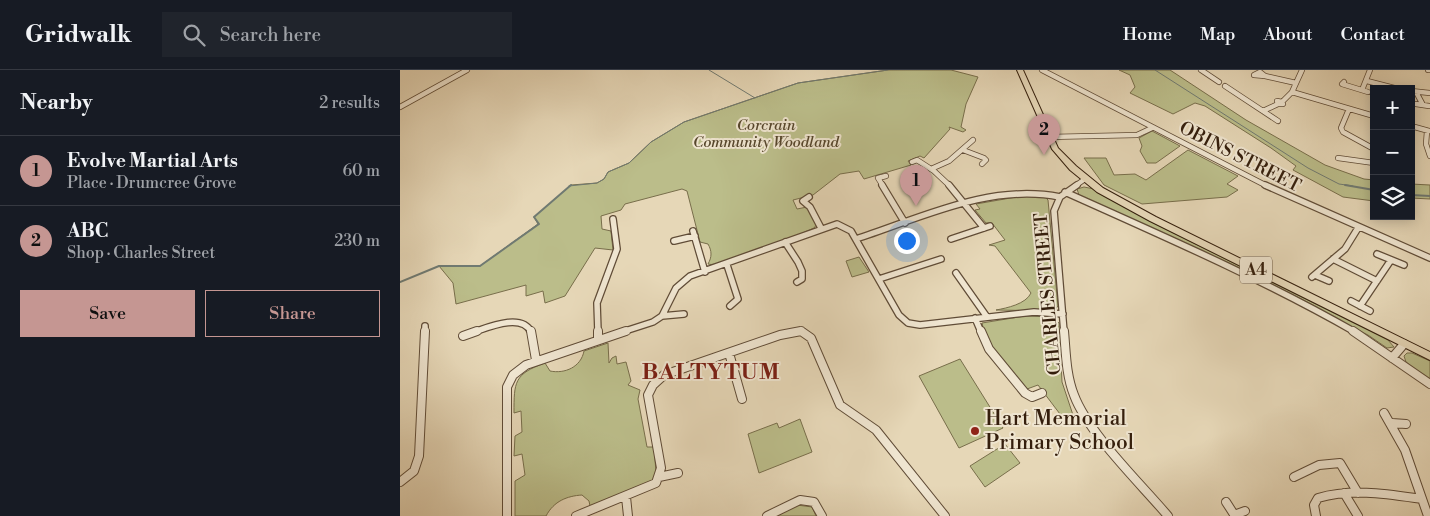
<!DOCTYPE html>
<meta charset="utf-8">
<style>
body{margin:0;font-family:"Libre Bodoni",serif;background:#20242c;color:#f1f3f6}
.controls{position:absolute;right:15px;top:15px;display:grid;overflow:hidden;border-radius:0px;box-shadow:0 2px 12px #0003}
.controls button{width:45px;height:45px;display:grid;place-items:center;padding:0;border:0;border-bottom:1px solid #363941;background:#171b24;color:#f1f3f6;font:25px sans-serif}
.you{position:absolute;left:506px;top:170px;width:18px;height:18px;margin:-12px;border:4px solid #fff;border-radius:50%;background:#1a73e8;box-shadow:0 0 0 8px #1a73e833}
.badge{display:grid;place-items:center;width:32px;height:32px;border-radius:50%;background:#c59692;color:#111;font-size:16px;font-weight:700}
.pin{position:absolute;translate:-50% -41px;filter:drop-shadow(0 1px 2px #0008)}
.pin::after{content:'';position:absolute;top:26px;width:18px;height:15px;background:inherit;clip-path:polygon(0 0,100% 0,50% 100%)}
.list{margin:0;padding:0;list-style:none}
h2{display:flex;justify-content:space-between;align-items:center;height:65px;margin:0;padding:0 20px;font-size:21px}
h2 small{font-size:16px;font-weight:400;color:#9ea1a6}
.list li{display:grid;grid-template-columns:32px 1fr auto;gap:15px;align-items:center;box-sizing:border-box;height:70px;padding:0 20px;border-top:1px solid #363941}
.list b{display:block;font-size:19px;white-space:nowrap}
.list p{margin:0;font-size:16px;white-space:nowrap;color:#9ea1a6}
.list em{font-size:16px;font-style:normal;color:#9ea1a6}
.actions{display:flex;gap:10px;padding:15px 20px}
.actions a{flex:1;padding:11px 0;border:1px solid #c59692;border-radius:0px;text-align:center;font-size:18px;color:#c59692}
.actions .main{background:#c59692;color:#111}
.icon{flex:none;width:28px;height:28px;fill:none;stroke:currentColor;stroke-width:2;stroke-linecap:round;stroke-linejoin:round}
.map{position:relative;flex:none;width:1030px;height:446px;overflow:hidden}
header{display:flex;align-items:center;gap:30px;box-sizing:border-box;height:70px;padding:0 25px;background:#171b24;border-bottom:1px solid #363941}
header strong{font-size:24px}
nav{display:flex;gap:28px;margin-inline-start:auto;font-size:18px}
.search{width:350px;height:45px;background:#20242c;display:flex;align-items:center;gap:12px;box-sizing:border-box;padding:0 18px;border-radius:0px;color:#9ea1a6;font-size:19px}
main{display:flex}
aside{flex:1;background:#171b24}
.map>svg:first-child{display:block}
.green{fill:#bbbd8a;stroke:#786e4b}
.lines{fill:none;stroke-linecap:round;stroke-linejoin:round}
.stream-far1{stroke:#707a72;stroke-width:1}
.stream{stroke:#707a72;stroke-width:2}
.minor-far2-casing{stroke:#604c37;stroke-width:6}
.minor-far1-casing{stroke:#604c37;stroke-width:8}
.minor-casing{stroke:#604c37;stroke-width:10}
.major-casing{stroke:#341e0c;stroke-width:2}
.minor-far2{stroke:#efe5d0;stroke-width:4.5}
.minor-far1{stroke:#efe5d0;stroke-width:5.5}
.minor{stroke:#efe5d0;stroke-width:8}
.major{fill:#e6d7b7;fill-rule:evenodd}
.poi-dot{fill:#8f2418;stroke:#efe5d0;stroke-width:2}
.labels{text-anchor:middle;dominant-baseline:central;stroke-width:4;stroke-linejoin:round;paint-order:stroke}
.far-park-label{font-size:15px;font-style:italic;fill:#56462c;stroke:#efe5d0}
.shield{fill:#efe5d0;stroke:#6c5a47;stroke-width:1}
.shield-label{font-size:16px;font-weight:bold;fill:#341e0c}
.street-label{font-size:18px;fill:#341e0c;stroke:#efe5d0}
.near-poi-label{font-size:21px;fill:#341e0c;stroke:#efe5d0;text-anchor:start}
.district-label{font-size:22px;font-weight:bold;letter-spacing:1px;fill:#7a1f14;stroke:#efe5d0}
</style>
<header>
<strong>Gridwalk</strong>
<div class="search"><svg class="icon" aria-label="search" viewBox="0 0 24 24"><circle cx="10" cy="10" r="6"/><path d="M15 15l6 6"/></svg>Search here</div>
<nav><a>Home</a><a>Map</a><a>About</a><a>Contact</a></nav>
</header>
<main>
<aside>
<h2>Nearby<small>2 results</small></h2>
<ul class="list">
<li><span class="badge">1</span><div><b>Evolve Martial Arts</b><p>Place · Drumcree Grove</p></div><em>60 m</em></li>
<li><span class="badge">2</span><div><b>ABC</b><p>Shop · Charles Street</p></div><em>230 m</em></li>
</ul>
<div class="actions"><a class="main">Save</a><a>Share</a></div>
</aside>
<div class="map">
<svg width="1030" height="446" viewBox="0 0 1030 446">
<rect width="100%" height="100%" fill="#e6d7b7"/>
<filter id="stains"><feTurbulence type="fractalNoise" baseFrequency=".004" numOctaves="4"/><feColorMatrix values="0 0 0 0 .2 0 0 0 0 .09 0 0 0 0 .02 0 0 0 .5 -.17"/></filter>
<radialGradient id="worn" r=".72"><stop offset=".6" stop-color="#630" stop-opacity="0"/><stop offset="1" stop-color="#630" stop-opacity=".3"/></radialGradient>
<path class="green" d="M488,0H551L578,7L566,34L561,57L566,60L563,62L549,57L550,59L524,88L520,86L508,91L511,95L464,109L459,101L440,104L413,125L393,130L397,139L407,137L417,154L414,158C398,165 320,199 308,194C312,187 312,181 308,174L300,172L287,121L282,119L225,134L221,140L201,146L202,159L211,161L213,180L195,178L165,226L145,233L143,221L126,226V215L56,234L53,213L39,196H80L138,154L134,147L171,115L197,113L204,109L208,102L229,93L251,72L284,52L398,13Z
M719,0H770L846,50L925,95L964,109L974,110V131L943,127L893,100L896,96L871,78L805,36L795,33L773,44L730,23L735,17L730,5Z
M752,61L780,76L756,93H747L740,81L742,76L739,68Z
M788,80L838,106L827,114L838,120L827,127L742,134L704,115L684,88H706L714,105L735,104L746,110Z
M1011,114L1030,115V129L1011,128Z
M684,117L694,119L746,149L988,270L994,277L987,278L968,265L679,125L677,119Z
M622,126L645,127L648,130L658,236L654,241L596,240C607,238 626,234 631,223L595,176L589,175L605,170L592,153H586L575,140L580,139L576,134Z
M459,187L469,202L452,207L446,191Z
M625,246L653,247L659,253L662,312L673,345L663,348L638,315L627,319L586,270L582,253Z
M208,273L209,293L212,288L216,286L217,294L226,292L231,311L228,315L240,320L238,329L247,377H254L256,402L252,412L190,436L189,431L182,425C167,426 154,431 146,446H115V411L125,405L122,384L114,386L115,366L122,362L121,341L114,343C114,312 114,304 145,293L150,301C165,304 181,297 184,281Z
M1007,283H1012L1030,291V311L1006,292L1004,286Z
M560,289L603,358L559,378L519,306Z
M400,349L412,382L359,403L348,364L377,353L379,358Z
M605,374L620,393L585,417L570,396Z
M397,435L412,437L416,446H377Z"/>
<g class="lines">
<path class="stream-far1" d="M309,0L355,28
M755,0L908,98L939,114L953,116
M169,116L197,113L204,109L208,102L229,93L251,72L284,52L398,13L488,0"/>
<path class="stream" d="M945,115L974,120
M1011,125L1030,126
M0,212L39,196H80L139,154L134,147L171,115"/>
<g class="minor-far2-casing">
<path id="minor-far2" d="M642,0L867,116
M801,0L819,12
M1028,0H1030
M860,2L865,6L854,5Z
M865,6L896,13
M967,11L998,19
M944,12L942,14L968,22
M825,16L878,51
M962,20L970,0
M1011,21L1030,23
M892,22L974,46
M1016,22L1023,35
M877,31L882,32L883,34H878Z
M882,32L892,22L902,0
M1016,34L1029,36
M0,37L67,0
M949,39L941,58L943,62L974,79
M863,41L878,34
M1011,56L1029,61
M1027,61L1026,74L1030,86
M649,67L737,65L752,58
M563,80L584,88L586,90L582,94
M938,88L974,93
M512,92L517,90L534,101L550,116
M531,99L549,91L573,70
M483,116L478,108L486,106
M675,116L685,109"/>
</g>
<g class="minor-far1-casing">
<path id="minor-far1" d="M482,115L505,153
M549,115L584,158
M865,115L1030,188
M665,122C763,166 862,209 955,262
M409,127L403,131L410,137L421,158
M293,161L305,202
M456,169C521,148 590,113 660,127
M551,169L590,156
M274,171L295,166
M385,172L398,192L402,201V209L397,212
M977,184L1004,195
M933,189L977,211
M327,195L338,229L330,236
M556,203L587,247
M915,205L929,211
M912,207L945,179L958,158
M479,209L541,189
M951,231L970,241
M960,236L991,190
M262,246L284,244
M575,248L581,262
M25,262V256
M74,262C89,257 122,243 131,262
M198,262L197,233L217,179L213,149
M222,262L253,252L262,246L276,218L290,206L437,154L451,161L499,245L508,253L520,255L634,242L663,244
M394,262H403
M664,262L654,141L660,127L677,115"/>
</g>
<g class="minor-casing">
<path id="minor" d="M131,261L136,290
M198,261V270
M401,261L411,268L440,335L476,360L545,446
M581,261L589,279L625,323L632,327L642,323
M664,261C666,283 666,305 674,325C688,363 741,414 768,446
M953,261L1030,314
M63,266L77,261
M329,283L342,329
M992,288L1004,274
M984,343L1005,380L1028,446
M992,353L1006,354
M259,407L278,403
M894,407L919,395L940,393L958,423
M0,412L14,401L19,386L25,261
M944,423L958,446
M226,427L228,446
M826,432L835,446
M834,445L845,441
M107,446V317L113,305L126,295L226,261
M176,446L256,413L261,398L248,325L253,315L264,305L380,265L401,261
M367,446L400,430L414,432L422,446
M916,446L914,435L918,428C953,418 987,424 1022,429"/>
</g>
<g class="major-casing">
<path id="major" d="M617,0H623L658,78L676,96L703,118L756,147L1030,282V290L750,151L697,122L670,100L652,79Z"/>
</g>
<use href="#minor-far2" class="minor-far2"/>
<use href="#minor-far1" class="minor-far1"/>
<use href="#minor" class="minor"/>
<use href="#major" class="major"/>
</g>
<circle class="poi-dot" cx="575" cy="361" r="5"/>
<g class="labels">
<g class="far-park-label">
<text x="366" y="55">Corcrain<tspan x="366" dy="17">Community Woodland</tspan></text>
</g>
<rect class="shield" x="840" y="186.5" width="32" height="27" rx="4"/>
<g class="shield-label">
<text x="856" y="200">A4</text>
</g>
<g class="street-label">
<text transform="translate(840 87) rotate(27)">OBINS STREET</text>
<text transform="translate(648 224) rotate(-95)">CHARLES STREET</text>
</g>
<g class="near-poi-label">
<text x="585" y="349">Hart Memorial<tspan x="585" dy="24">Primary School</tspan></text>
</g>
<g class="district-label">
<text x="311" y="302">BALTYTUM</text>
</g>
</g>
<rect width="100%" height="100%" filter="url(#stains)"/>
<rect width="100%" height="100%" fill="url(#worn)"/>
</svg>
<div class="controls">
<button>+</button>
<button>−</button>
<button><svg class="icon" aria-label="layers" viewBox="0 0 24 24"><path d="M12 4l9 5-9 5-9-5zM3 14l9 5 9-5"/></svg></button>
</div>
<div class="you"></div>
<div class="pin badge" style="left:516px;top:136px">1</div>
<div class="pin badge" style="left:644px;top:85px">2</div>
</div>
</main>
